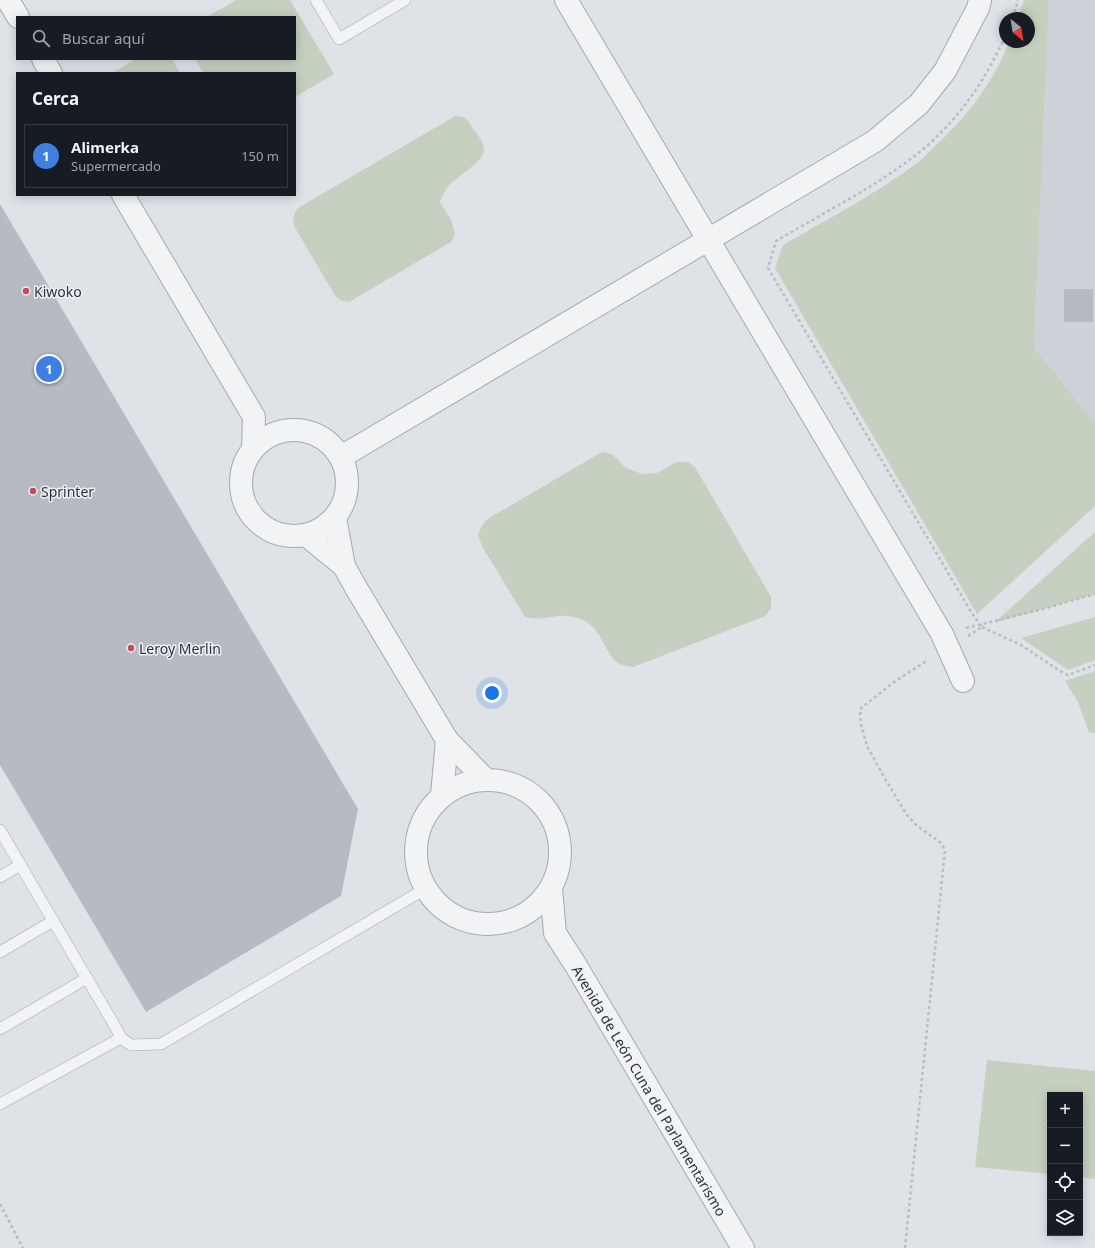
<!DOCTYPE html>
<html lang="es">
<meta charset="utf-8">
<style>
body{margin:0;font-family:"Noto Sans",sans-serif;background:#20242c;color:#f1f3f6}
.controls{position:absolute;right:12px;bottom:12px;display:grid;overflow:hidden;border-radius:0px;box-shadow:0 2px 10px #0003}
.controls button{width:36px;height:36px;display:grid;place-items:center;padding:0;border:0;border-bottom:1px solid #363941;background:#171b24;color:#f1f3f6;font:20px sans-serif}
.compass{position:absolute;left:999px;top:12px;width:36px;height:36px;border-radius:50%;background:#171b24;box-shadow:0 2px 10px #0003;rotate:150deg}
.you{position:absolute;left:492px;top:693px;width:14px;height:14px;margin:-10px;border:3px solid #fff;border-radius:50%;background:#1a73e8;box-shadow:0 0 0 6px #1a73e833}
.badge{display:grid;place-items:center;width:26px;height:26px;border-radius:50%;background:#b45309;color:#fff;font-size:13px;font-weight:700}
.pin{position:absolute;translate:-50% -50%;border:2px solid #fff;box-shadow:0 1px 4px #0006}
.list{margin:0;padding:0;list-style:none}
h2{display:flex;justify-content:space-between;align-items:center;height:52px;margin:0;padding:0 16px;font-size:17px}
h2 small{font-size:13px;font-weight:400;color:#9ea1a6}
.list li{display:grid;grid-template-columns:26px 1fr auto;gap:12px;align-items:center;box-sizing:border-box;height:64px;margin:0 8px 8px;padding:0 8px;border:1px solid #363941;border-radius:0px}
.list b{display:block;font-size:15px;white-space:nowrap}
.list p{margin:0;font-size:13px;white-space:nowrap;color:#9ea1a6}
.list em{font-size:13px;font-style:normal;color:#9ea1a6}
.icon{flex:none;width:22px;height:22px;fill:none;stroke:currentColor;stroke-width:2;stroke-linecap:round;stroke-linejoin:round}
.map{position:relative;flex:none;width:1095px;height:1248px;overflow:hidden}
.search{position:absolute;background:#171b24;box-shadow:0 2px 10px #0003;left:16px;top:16px;width:280px;height:44px;display:flex;align-items:center;gap:10px;box-sizing:border-box;padding:0 14px;border-radius:0px;color:#9ea1a6;font-size:15px}
.panel{position:absolute;background:#171b24;box-shadow:0 2px 10px #0003;left:16px;top:72px;width:280px;height:124px;border-radius:0px}
.map>svg:first-child{display:block}
.built{fill:#cdd1d8}
.green{fill:#c5d0c0}
.building{fill:#b6bbc3}
.lines{fill:none;stroke-linecap:round;stroke-linejoin:round}
.service-casing{stroke:#a5a9b0;stroke-width:12}
.minor-casing{stroke:#a5a9b0;stroke-width:24}
.path{stroke:#b9bdc1;stroke-width:2.5;stroke-dasharray:3 3;stroke-linecap:butt}
.service{stroke:#f1f3f5;stroke-width:11}
.minor{stroke:#f1f3f5;stroke-width:22}
.poi-dot{fill:#c24d62;stroke:#eef1f4;stroke-width:1.5}
.labels{text-anchor:middle;dominant-baseline:central;stroke-width:3;stroke-linejoin:round;paint-order:stroke}
.poi-label{font-size:14px;fill:#29313c;stroke:#eef1f4;text-anchor:start}
.street-label{font-size:14px;fill:#29313c;stroke:#eef1f4}
</style>
<div class="map">
<svg width="1095" height="1248" viewBox="0 0 1095 1248">
<rect width="100%" height="100%" fill="#dfe2e7"/>
<path class="built" d="M1049,0H1095V424L1034,347Z"/>
<path class="green" d="M236,0H290L334,74L295,97V73H203L195,59H295V17H207Z
M1024,0H1049L1034,347L1095,424V506L977,614L775,268L783,245C826,220 872,196 913,166C920,161 927,154 933,148C966,118 993,83 1009,42H1029V18H1018Z
M136,59H172L180,73H112Z
M455,116C466,116 468,120 473,129C477,134 483,141 484,148C486,161 458,176 449,185C445,190 442,196 440,202C446,213 461,229 451,242L349,302L342,301L336,297L295,228C292,219 293,216 298,208Z
M602,452L612,454L626,468L642,474L657,473L677,462H688L695,467L771,597V609L765,616L633,667C629,666 624,666 620,664C606,658 603,629 583,620C559,609 546,623 525,617L483,548L478,536L481,528L486,520Z
M1095,532V594L994,623Z
M1095,617V660L1068,670L1021,638Z
M1095,671V733L1089,732L1078,702L1065,681Z
M987,1060L1095,1071V1179L1080,1177V1095H1050V1174L975,1167Z"/>
<path class="building" d="M0,204L358,809L341,896L146,1012L0,765Z
M1064,289H1093V322H1064Z"/>
<g class="lines">
<g class="service-casing">
<path id="service" d="M316,0L339,39L405,0
M0,830L116,1028L121,1038L0,1104
M0,877L20,865
M0,952L53,921
M0,1029L87,978
M121,1038L131,1045L161,1044L425,889"/>
</g>
<g class="minor-casing">
<g id="minor">
<path d="M8,0L18,17"/>
<path d="M566,0L942,634L963,681"/>
<path d="M43,59L51,73"/>
<path d="M123,195L254,417L253,449"/>
<circle cx="294" cy="483" r="53"/>
<path d="M341,457L875,141L919,104L945,71L978,8L980,0"/>
<path d="M335,518L344,566L355,586L447,740L486,780"/>
<path d="M307,536L344,566"/>
<circle cx="488" cy="852" r="72"/>
<path d="M442,795L447,740"/>
<path id="s1" d="M551,889L555,933L575,964L743,1248"/>
</g>
</g>
<path class="path" d="M1013,18L1018,0
M982,627L1021,645L1060,671L1068,675L1095,665
M966,628L1043,609L1095,594
M968,636L982,627L973,615L768,268L776,241C820,215 871,189 912,158C953,127 985,83 1005,36
M0,1204L23,1248
M905,1248L945,850L941,843L916,825L907,815L884,777L867,746L861,725L860,709L894,682L928,660"/>
<use href="#service" class="service"/>
<use href="#minor" class="minor"/>
</g>
<g class="poi-dot">
<circle cx="26" cy="291" r="4"/>
<circle cx="33" cy="491" r="4"/>
<circle cx="131" cy="648" r="4"/>
</g>
<g class="labels">
<g class="poi-label">
<text x="34" y="291">Kiwoko</text>
<text x="41" y="491">Sprinter</text>
<text x="139" y="648">Leroy Merlin</text>
</g>
<g class="street-label">
<text stroke="none"><textPath href="#s1" startOffset="228">Avenida de León Cuna del Parlamentarismo</textPath></text>
</g>
</g>
</svg>
<div class="controls">
<button>+</button>
<button>−</button>
<button><svg class="icon" aria-label="locate" viewBox="0 0 24 24"><circle cx="12" cy="12" r="6"/><path d="M12 2v4M12 18v4M2 12h4M18 12h4"/></svg></button>
<button><svg class="icon" aria-label="layers" viewBox="0 0 24 24"><path d="M12 4l9 5-9 5-9-5zM3 14l9 5 9-5"/></svg></button>
</div>
<svg class="compass" viewBox="-18 -18 36 36"><path d="M0-13l5 13h-10z" fill="#e53935"/><path d="M0 13l5-13h-10z" fill="#9ea1a6"/></svg>
<div class="you"></div>
<div class="pin badge" style="left:49px;top:369px;background:#3f7fe0">1</div>
<div class="search"><svg class="icon" aria-label="search" viewBox="0 0 24 24"><circle cx="10" cy="10" r="6"/><path d="M15 15l6 6"/></svg>Buscar aquí</div>
<section class="panel">
<h2>Cerca<small></small></h2>
<ul class="list">
<li><span class="badge" style="background:#3f7fe0">1</span><div><b>Alimerka</b><p>Supermercado</p></div><em>150 m</em></li>
</ul>
</section>
</div>
